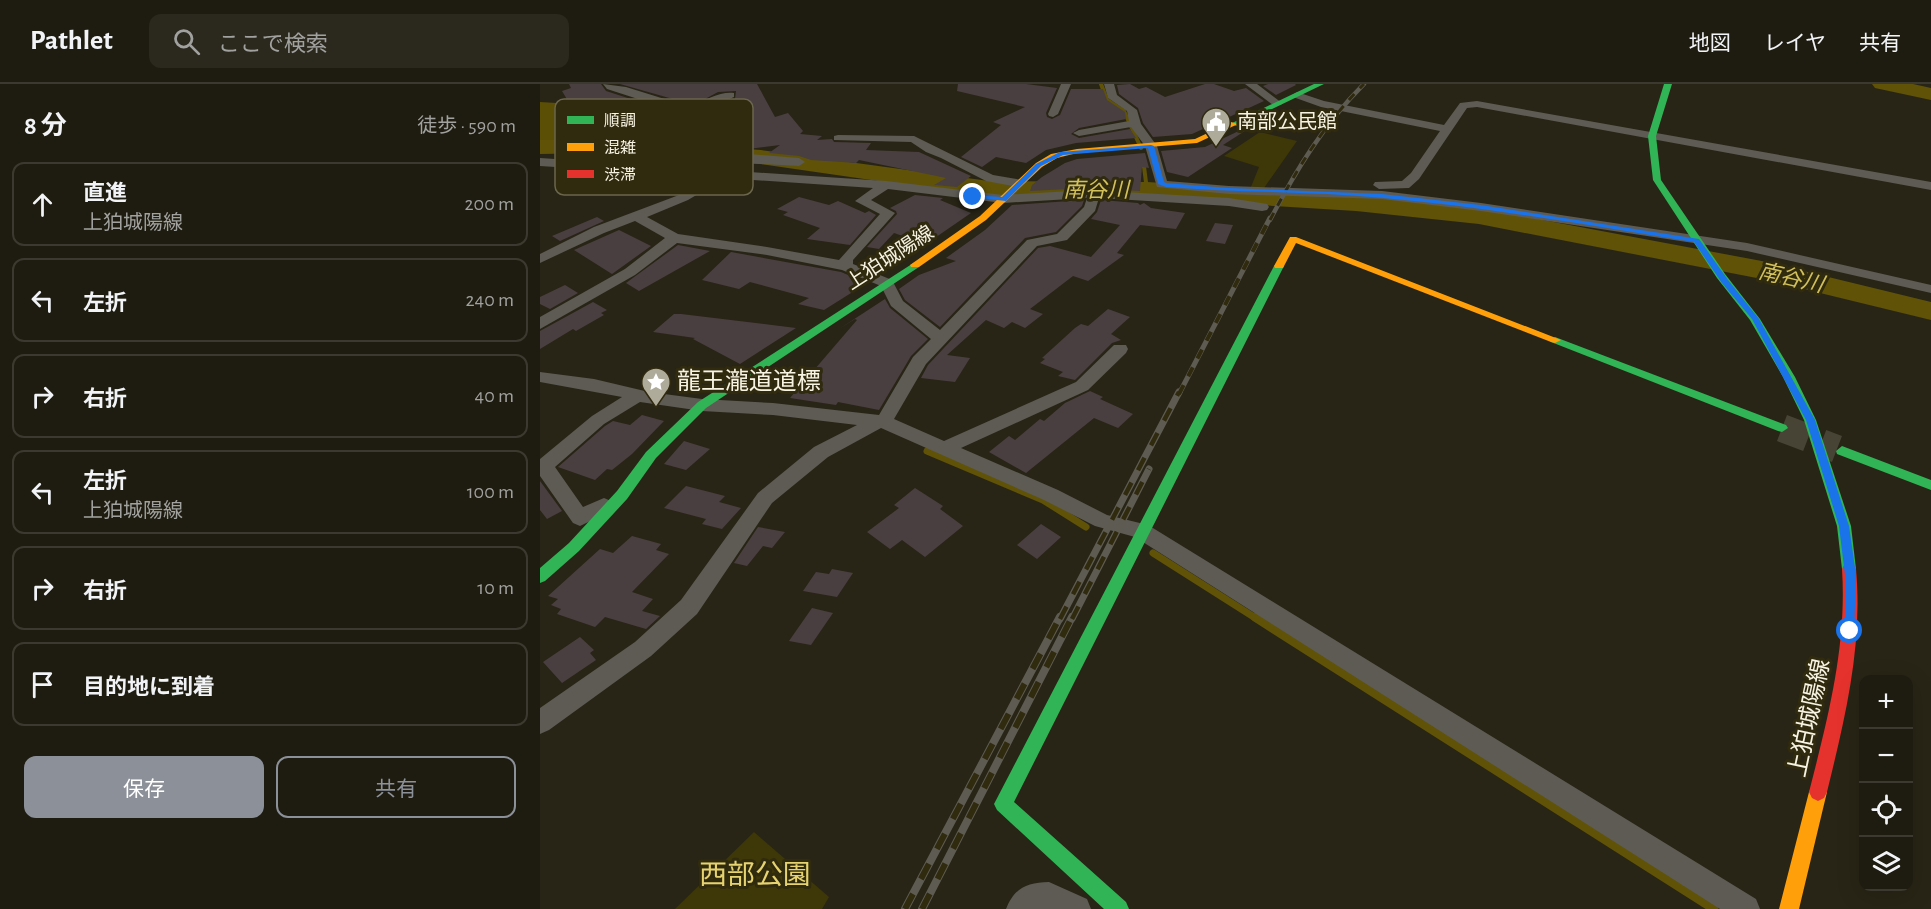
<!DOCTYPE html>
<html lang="ja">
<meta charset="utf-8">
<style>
body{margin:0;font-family:"Alegreya Sans","Noto Sans JP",sans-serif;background:#2b291e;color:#f1f3f6}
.controls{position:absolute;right:18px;bottom:18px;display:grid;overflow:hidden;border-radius:12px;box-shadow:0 6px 24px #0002}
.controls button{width:54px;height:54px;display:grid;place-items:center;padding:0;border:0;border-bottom:2px solid #3c3a30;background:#1e1c10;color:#f1f3f6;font:30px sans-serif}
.stop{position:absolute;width:18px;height:18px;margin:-14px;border:4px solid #1a73e8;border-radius:50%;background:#fff}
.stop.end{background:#1a73e8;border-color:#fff;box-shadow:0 2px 6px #0008}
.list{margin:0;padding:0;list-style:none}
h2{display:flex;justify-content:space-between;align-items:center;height:78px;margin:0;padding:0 24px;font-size:26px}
h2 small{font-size:20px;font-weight:400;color:#a1a19f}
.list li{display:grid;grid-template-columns:39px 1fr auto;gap:18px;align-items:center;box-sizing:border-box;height:84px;margin:0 12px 12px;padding:0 12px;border:2px solid #3c3a30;border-radius:12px}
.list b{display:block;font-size:22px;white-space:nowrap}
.list p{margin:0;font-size:20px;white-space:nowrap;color:#a1a19f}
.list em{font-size:20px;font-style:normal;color:#a1a19f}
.actions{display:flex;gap:12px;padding:18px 24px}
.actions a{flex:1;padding:14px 0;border:2px solid #8c9099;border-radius:12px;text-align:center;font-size:21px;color:#8c9099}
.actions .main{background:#8c9099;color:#fff}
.icon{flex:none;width:33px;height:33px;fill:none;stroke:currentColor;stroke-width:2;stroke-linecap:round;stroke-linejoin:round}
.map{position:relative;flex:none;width:1391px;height:825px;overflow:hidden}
header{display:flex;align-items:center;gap:36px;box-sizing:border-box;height:84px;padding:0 30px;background:#1e1c10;border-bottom:2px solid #3c3a30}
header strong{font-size:28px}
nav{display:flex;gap:33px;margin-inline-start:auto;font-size:21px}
.search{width:420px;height:54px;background:#2b291e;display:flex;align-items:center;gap:15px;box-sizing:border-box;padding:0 21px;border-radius:12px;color:#a1a19f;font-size:22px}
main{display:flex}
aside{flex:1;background:#1e1c10}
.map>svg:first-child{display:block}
.green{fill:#3e3707}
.forest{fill:#5b4f05}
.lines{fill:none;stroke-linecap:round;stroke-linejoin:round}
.stream-far2{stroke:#605307;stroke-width:4}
.stream-far1{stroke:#605307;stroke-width:7}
.stream{stroke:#605307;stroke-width:9}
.river{fill:#605307;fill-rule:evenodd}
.building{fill:#493f40}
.secondary-tunnel{stroke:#474435;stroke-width:28;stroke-dasharray:28 14;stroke-linecap:butt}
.street{fill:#5d5b54;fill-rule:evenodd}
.fast{fill:#30b455;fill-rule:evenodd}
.slow{fill:#ff9f0a;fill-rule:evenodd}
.jam{fill:#e5322d;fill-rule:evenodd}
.rail-far3-casing{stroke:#5e5c52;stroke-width:4.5}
.rail-far2-casing{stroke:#5e5c52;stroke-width:5}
.rail-far1-casing{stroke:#5e5c52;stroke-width:7}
.rail-casing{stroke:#5e5c52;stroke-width:8}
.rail-far3{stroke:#302a0e;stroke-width:3;stroke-dasharray:8;stroke-linecap:butt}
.rail-far2{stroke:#302a0e;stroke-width:4;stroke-dasharray:10;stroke-linecap:butt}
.rail-far1{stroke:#302a0e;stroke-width:4.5;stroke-dasharray:14;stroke-linecap:butt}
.rail{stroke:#302a0e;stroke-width:6;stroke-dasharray:17;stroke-linecap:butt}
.route{fill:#1a73e8}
.labels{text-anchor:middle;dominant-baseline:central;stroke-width:6;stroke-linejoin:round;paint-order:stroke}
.far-poi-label{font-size:20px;fill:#f6f3e2;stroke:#302a0e;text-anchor:start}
.far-street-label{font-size:20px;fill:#f6f3e2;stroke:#302a0e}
.far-water-label{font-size:22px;font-style:italic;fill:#d2c05b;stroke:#302a0e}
.poi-label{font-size:24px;fill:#f6f3e2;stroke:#302a0e;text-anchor:start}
.street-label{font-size:24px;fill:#f6f3e2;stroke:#302a0e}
.near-park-label{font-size:28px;fill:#e6d36f;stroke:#302a0e}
.key{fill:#302a0e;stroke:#6b664e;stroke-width:1.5}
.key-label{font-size:16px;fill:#f6f3e2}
</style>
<header>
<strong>Pathlet</strong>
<div class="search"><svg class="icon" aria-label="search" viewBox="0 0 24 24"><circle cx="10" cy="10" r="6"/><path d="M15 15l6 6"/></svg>ここで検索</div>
<nav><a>地図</a><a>レイヤ</a><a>共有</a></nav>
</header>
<main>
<aside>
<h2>8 分<small>徒歩 · 590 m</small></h2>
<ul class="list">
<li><svg class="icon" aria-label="ahead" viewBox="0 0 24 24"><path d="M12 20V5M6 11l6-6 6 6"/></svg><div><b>直進</b><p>上狛城陽線</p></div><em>200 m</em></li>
<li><svg class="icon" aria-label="left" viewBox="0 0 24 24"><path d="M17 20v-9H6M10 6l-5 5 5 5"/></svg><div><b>左折</b></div><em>240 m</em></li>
<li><svg class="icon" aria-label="right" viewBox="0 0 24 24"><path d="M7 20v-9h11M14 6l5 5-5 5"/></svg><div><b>右折</b></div><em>40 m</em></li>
<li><svg class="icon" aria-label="left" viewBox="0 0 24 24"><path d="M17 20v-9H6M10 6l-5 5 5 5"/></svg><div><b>左折</b><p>上狛城陽線</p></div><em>100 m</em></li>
<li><svg class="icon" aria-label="right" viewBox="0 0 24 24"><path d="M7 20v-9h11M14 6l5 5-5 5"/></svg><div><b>右折</b></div><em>10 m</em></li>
<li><svg class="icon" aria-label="arrive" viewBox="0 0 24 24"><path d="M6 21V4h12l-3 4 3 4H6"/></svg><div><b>目的地に到着</b></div></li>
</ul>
<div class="actions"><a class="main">保存</a><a>共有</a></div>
</aside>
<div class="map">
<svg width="1391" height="825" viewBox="0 0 1391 825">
<rect width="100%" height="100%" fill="#282516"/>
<path class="green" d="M720,48L757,57L724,104L711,103L719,83L684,72Z
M214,748L289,813L282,825H135Z"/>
<path class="forest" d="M0,18L68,22L87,40L0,66Z"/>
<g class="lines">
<path class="stream-far2" d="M561,0L567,16L584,27L601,64
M603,75L607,106"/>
<path class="stream-far1" d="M387,367L503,416L546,443
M613,469L717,535"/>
<path class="stream" d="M715,533L1174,825"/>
<path class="river" d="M1332,0H1373L1391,4V16L1335,4Z
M58,55L221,66L449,97L607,98L816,111L939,124L1227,178L1391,218V236L1227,196L939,140L816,127L607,114L449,113L221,80L58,69L0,70V56Z"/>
</g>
<path class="building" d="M29,0H61L66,7L131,28L154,31L170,43L85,56L79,60L53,65L38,21L31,22L22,7L31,4Z
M80,0H217L235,33L248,29L263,47L260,50L282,52L277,56L292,55L294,58L331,59L326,66L379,68L431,92L417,103L394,101L406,94L319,76L316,79L271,76L259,72L229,69L240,61L200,66L204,46L195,48L191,42L169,26L195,15L196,7L178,8L154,21Z
M418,0H486L517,4L506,29L507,33L512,35L520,31L531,5H563L567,16L585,28L586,35L539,44L531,50L539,54L590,45L596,54L536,59L506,66L486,79L456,73L442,83L421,73L461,41L453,38L485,23L417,7Z
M590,0L599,5L606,3L625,13L665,0H674L694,7L706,4L724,17L652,50L613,53L603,39L598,24L579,10L577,1Z
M728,0H755L756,1L736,11L723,2Z
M705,44L708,45L683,61L692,64L648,93L627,88L621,67L665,63Z
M605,69L609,84L602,83L600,107L548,104L490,107L492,101L502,93L525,79L537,75Z
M375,111L403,114L400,116L431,129L386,160L354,149L339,165L327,163L357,130L356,127L350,124Z
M259,113L289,121L298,117L325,129L329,127L336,131L310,161L267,155L280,144L243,131L248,128L237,125Z
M544,116L542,122L516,148L485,154L400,243L365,216L359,205L379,191L416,177L406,174L445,146L472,121Z
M561,116L598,119L600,121L604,119L611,124L645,129L636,145L600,141L577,169L584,171L548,197L533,192L490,225L503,230L485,244L472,238L464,244L446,236L407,271L430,274L415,298L381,294L388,281L498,164L510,162L551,173L580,141L551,135L557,128Z
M57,133L64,137L20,157L12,152Z
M675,139L693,141L685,160L666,157Z
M79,146L111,162L72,190L34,166Z
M138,161L170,167L99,207L86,199Z
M191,168L301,188L327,199L284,226L258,220L269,214L210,198L199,205L162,196Z
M25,201L38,209L10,225L0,220V213Z
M345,215L350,224L388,255L371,272L339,326L298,318L296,321L250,314L317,236L315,235L299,245Z
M53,218L67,226L61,229L64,231L36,247L33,245L0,265V247Z
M568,225L590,233L571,250L581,256L572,259L535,296L518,292L523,288L500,279L505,275L502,274L535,244L541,240L548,242Z
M134,230H141L256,244L200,280L153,255L155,254L113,248Z
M550,307L563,313L560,315L593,330L578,344L554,334L486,389L449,368L469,352L475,356L500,335L504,337L525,319Z
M102,331L124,337L92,370L72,386L67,385L55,396L18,383L65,342L73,337L90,341Z
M144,357L170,365L146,386L124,380Z
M0,397L22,427L7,435L0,426Z
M146,402L185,412L179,418L201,424L182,445L162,440L166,435L124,424Z
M375,404L403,422L400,425L423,442L385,473L362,456L350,465L327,448L359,424L354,421Z
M501,440L521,453L497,475L477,461Z
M218,443L245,448L232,464L223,462L207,482L194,479Z
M92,452L121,460L116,466L129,470L92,508L113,515L102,527L120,532L106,545L65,533L55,543L17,530L21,525L11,521L18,515L8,512L60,465L73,469Z
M292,485L313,489L297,513L263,507L276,488L289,490Z
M272,524L293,529L271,561L249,557Z
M40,553L54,566L50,569L56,576L22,599L3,578Z"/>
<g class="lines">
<path class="secondary-tunnel" d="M1242,344L1297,365"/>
<path class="street" d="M63,0L86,3L147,22L155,23C164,15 182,7 194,9V13L165,26L190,44L199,59L196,69L259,74L265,78L259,82L203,79L194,87L346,97L463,111L548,106L689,114L727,120L729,123L727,126L722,127L689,122L559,114L555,127L527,156L497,162L386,280L354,335L404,357L536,298L574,261H586L588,265L586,269L548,306L421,364L518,406L567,431L608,441L1216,815L1220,825H1180L595,453L555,442L504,416L341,344L288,373L232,419L157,530L111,572L9,646L0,650V624L95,558L141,516L218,409L274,363L317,341L233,331L162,327L100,318L64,340L15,383L43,423L64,414L71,417L74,422L71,427L40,442L33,439L0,392V375L52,332L82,313L0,298V288L54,295L109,308L162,315L233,319L339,331L373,273L391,255L351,222L341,202L302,186L227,171L137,159L95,191L0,245V233L85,185L125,154L95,137L64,149L0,179V170L54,143L139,111L170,93L0,82V74L180,86L192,76L184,71L187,59L182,50L81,64V60L85,58L176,44L155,29L132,26L67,5ZM185,94L333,104L315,117L340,130L299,176L227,163L138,150L107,133L148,116ZM348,105L463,119L547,114L544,123L517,150L487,156L400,246L363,217L352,196L313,180V176L355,129L331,116Z
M521,0H531L518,30L513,33L509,32L508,30Z
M564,0H574L577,11L597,26L601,40L617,62L627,97L689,102L842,107L941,119L1207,159L1391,201V209L1207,167L941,127L842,115L689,110L617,103L605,62L591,43L539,52L533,49L539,46L589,37L587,27L568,14Z
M705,0H717L742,19L741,21H733Z
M757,8L784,17L904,41L920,19L937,17L1391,98V106L937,23L927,24L879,95L869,104L839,105L833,101L835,98L862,97L871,89L900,47L781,23L753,13L752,11Z
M298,51L374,52L453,91L482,96L484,99L478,103L446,97L401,74L386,68L371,58L294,56V52Z
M509,798L547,815L551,825H466C475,803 487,799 509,798Z"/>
<path class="fast" d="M774,0H784L697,42L690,40Z
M1124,0H1132L1116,52L1121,96L1185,190L1220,235L1255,293L1276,336L1311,442L1316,485L1314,489L1309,491L1304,489L1302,485L1297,442L1264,336L1243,293L1210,236L1177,194L1113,96L1108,52Z
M375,178L379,179V183L166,324L116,374L87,415L39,467L5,497L0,499V484L29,459L77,407L106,368L158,318Z
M739,179L744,182L474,718L586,818L589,825H564L457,726L454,720L734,182Z
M1015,253L1246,341L1248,344L1242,348L1238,347L1011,258L1009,256Z
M1302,362L1391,396V406L1297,370L1296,367Z"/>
<path class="slow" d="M691,38L698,40L657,59L537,69L517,74L502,83L446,136L379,183H371L370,181L440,132L496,79L511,70L537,65L655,55Z
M750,153H756L1021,256L1015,259L1011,258L756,159L743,184H735L734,182Z
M1278,699L1284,702L1287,708L1259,825H1239L1269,708L1272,702Z"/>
<path class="jam" d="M1309,479L1314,481L1316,485C1323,562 1305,634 1287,708L1284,714L1278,717L1272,714L1269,708C1288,634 1307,562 1302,485L1304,481Z"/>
<g class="rail-far3-casing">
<path id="rail-far3" d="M730,136C756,86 784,40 824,0"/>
</g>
<g class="rail-far2-casing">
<path id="rail-far2" d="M639,310L730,134"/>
</g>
<g class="rail-far1-casing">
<path id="rail-far1" d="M520,535L639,308
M532,535L609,385"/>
</g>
<g class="rail-casing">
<path id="rail" d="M365,825L520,533
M382,825L532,533"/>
</g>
<use href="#rail-far3" class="rail-far3"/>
<use href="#rail-far2" class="rail-far2"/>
<use href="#rail-far1" class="rail-far1"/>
<use href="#rail" class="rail"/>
</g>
<path class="route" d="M611,61L614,62L624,98L626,99L689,104L842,110L941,121L1159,155L1188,196L1219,235L1275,336L1309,442L1316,491L1314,550H1306L1305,547V491L1299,442L1266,336L1212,235L1182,199L1154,158C1051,142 948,123 843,114C771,107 698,109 626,103L618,100L608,64L523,71L501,82L466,117L430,113L433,111L462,113L496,80L520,68Z"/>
<defs>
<g id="civic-pin" transform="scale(1.5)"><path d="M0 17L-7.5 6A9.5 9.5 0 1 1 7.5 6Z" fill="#aeab9b" stroke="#302a0e"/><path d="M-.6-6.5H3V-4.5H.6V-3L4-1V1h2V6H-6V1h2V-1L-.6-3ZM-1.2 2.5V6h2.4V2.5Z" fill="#fff"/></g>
<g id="sight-pin" transform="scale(1.5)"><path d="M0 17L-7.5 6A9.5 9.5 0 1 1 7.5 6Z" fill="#aeab9b" stroke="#302a0e"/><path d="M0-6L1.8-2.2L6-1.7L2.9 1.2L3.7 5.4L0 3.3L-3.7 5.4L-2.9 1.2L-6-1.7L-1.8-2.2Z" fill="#fff"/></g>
</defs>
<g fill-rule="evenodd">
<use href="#civic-pin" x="676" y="38"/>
<use href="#sight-pin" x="116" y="298"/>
</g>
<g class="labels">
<g class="far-poi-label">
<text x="697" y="38">南部公民館</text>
</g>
<g class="far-street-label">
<text transform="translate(350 174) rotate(-33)">上狛城陽線</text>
</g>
<g class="far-water-label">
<text x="556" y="106">南谷川</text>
<text transform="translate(1251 194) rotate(13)">南谷川</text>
</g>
<g class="poi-label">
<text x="137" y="298">龍王瀧道道標</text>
</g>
<g class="street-label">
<text transform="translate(1270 634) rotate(-78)">上狛城陽線</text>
</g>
<g class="near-park-label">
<text x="215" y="792">西部公園</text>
</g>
</g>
<rect x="15" y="15" width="198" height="96" rx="9" class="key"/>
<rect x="27" y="32" width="27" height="8" fill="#30b455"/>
<rect x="27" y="59" width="27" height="8" fill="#ff9f0a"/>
<rect x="27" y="86" width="27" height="8" fill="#e5322d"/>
<g class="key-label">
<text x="64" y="42">順調</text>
<text x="64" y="69">混雑</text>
<text x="64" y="96">渋滞</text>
</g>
</svg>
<div class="controls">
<button>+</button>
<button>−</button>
<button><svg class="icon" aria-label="locate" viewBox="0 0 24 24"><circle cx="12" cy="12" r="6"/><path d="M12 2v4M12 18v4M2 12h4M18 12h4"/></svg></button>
<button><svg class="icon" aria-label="layers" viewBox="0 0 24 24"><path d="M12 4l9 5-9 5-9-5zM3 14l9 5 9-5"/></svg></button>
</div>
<div class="stop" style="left:1310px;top:547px"></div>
<div class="stop end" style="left:433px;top:113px"></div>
</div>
</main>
